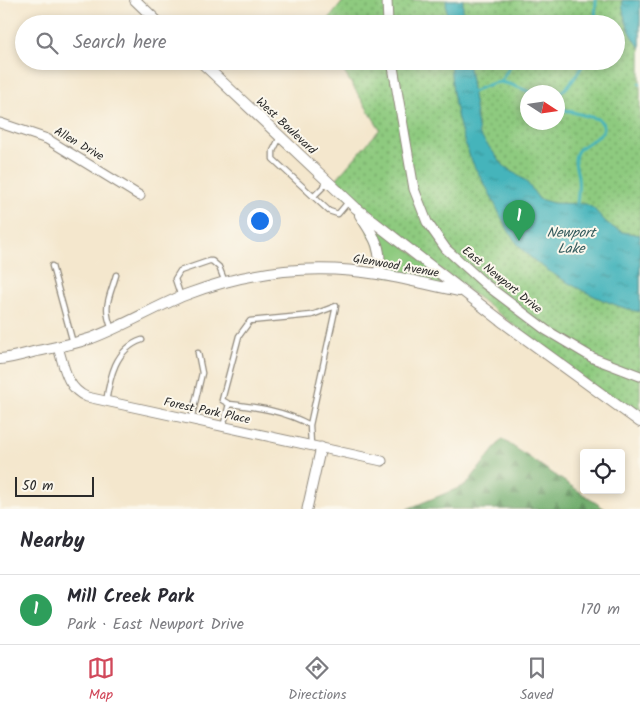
<!DOCTYPE html>
<meta charset="utf-8">
<style>
body{margin:0;font-family:Kalam,sans-serif;background:#f7f7f7;color:#2b2b33}
.controls{position:absolute;right:15px;bottom:15px;display:grid;overflow:hidden;border-radius:5px;box-shadow:0 2px 8px #0003}
.controls button{width:45px;height:45px;display:grid;place-items:center;padding:0;border:0;border-bottom:1px solid #e1e1e2;background:#fff;color:#2b2b33;font:25px sans-serif}
.compass{position:absolute;left:520px;top:85px;width:45px;height:45px;border-radius:50%;background:#fff;box-shadow:0 2px 8px #0003;rotate:102deg}
.scale{position:absolute;left:15px;bottom:12px;width:79px;box-sizing:border-box;padding-left:5px;border:2px solid #2b2b2b;border-top:0;font-size:14px;line-height:18px;white-space:nowrap;color:#2b2b2b;-webkit-text-stroke:4px #fbf7ec;paint-order:stroke}
.you{position:absolute;left:259px;top:220px;width:18px;height:18px;margin:-12px;border:4px solid #fff;border-radius:50%;background:#1a73e8;box-shadow:0 0 0 8px #1a73e833}
.badge{display:grid;place-items:center;width:32px;height:32px;border-radius:50%;background:#d1495b;color:#fff;font-size:16px;font-weight:700}
.pin{position:absolute;translate:-50% -41px;filter:drop-shadow(0 1px 2px #0008)}
.pin::after{content:'';position:absolute;top:26px;width:18px;height:15px;background:inherit;clip-path:polygon(0 0,100% 0,50% 100%)}
.list{margin:0;padding:0;list-style:none}
h2{display:flex;justify-content:space-between;align-items:center;height:65px;margin:0;padding:0 20px;font-size:21px}
h2 small{font-size:16px;font-weight:400;color:#7c7c81}
.list li{display:grid;grid-template-columns:32px 1fr auto;gap:15px;align-items:center;box-sizing:border-box;height:70px;padding:0 20px;border-top:1px solid #e1e1e2}
.list b{display:block;font-size:19px;white-space:nowrap}
.list p{margin:0;font-size:16px;white-space:nowrap;color:#7c7c81}
.list em{font-size:16px;font-style:normal;color:#7c7c81}
.icon{flex:none;width:28px;height:28px;fill:none;stroke:currentColor;stroke-width:2;stroke-linecap:round;stroke-linejoin:round}
.map{position:relative;flex:none;width:640px;height:509px;overflow:hidden}
.search{position:absolute;background:#fff;box-shadow:0 2px 8px #0003;left:15px;right:15px;top:15px;height:55px;display:flex;align-items:center;gap:12px;box-sizing:border-box;padding:0 18px;border-radius:28px;color:#7c7c81;font-size:19px}
.sheet{height:135px;background:#fff}
nav{display:flex;justify-content:space-around;align-items:center;box-sizing:border-box;height:70px;border-top:1px solid #e1e1e2;background:#fff;font-size:14px;color:#7c7c81}
nav a{display:grid;justify-items:center;gap:2px}
nav .on{color:#d1495b}
.map>svg:first-child{display:block}
.grass{fill:#8eca7f;stroke:#5c7a55}
.forest{fill:url(#forest-firs);stroke:#4e6c4c}
.park{fill:url(#park-dots);stroke:#5c7a55;fill-rule:evenodd}
.water{fill:url(#water-ripples);stroke:#387073}
.lines{fill:none;stroke-linecap:round;stroke-linejoin:round}
.stream{stroke:#44b4bb;stroke-width:3}
.service-casing{stroke:#90897c;stroke-width:7}
.minor-casing{stroke:#90897c;stroke-width:11}
.tertiary-casing{stroke:#90897c;stroke-width:12}
.service{stroke:#fff;stroke-width:4.5}
.minor{stroke:#fff;stroke-width:9}
.tertiary{stroke:#fff;stroke-width:10}
.labels{text-anchor:middle;dominant-baseline:central;stroke-width:4;stroke-linejoin:round;paint-order:stroke}
.street-label{font-size:12px;fill:#2b2b2b;stroke:#fbf7ec}
.water-label{font-size:14px;font-style:italic;fill:#345b5d;stroke:#fbf7ec}
</style>
<div class="map">
<svg width="640" height="509" viewBox="0 0 640 509">
<defs>
<pattern id="forest-firs" width="22" height="20" patternUnits="userSpaceOnUse" patternTransform="scale(1.25)"><rect width="22" height="20" fill="#72ae6e"/><path d="M5 1l3.5 6h-7zM16 11l3.5 6h-7z" fill="#5e8e5b"/></pattern>
<pattern id="park-dots" width="8" height="8" patternUnits="userSpaceOnUse" patternTransform="scale(1.25)"><rect width="8" height="8" fill="#8eca7f"/><path d="M2 2h.1M6 6h.1" fill="none" stroke="#74a468" stroke-width="1.8" stroke-linecap="round"/></pattern>
<pattern id="water-ripples" width="26" height="14" patternUnits="userSpaceOnUse" patternTransform="scale(1.25)"><rect width="26" height="14" fill="#44b4bb"/><path d="M2 4q2-2 4 0t4 0M15 11q2-2 4 0t4 0" fill="none" stroke="#399398"/></pattern>
</defs>
<rect width="100%" height="100%" fill="#fbf7ec"/>
<filter id="ink" filterUnits="userSpaceOnUse"><feTurbulence type="fractalNoise" baseFrequency=".02" numOctaves="2"/><feDisplacementMap in="SourceGraphic" scale="10" xChannelSelector="R" yChannelSelector="G"/><feConvolveMatrix kernelMatrix="1 2 1 2 8 2 1 2 1" color-interpolation-filters="sRGB"/></filter>
<filter id="wash" filterUnits="userSpaceOnUse"><feTurbulence type="fractalNoise" baseFrequency=".0096" numOctaves="4" result="noise"/><feDisplacementMap in="SourceGraphic" scale="20" xChannelSelector="R" yChannelSelector="G"/><feGaussianBlur stdDeviation="1.12" result="paint"/><feColorMatrix in="noise" values="0 0 0 0 0 0 0 0 0 0 0 0 0 0 0 0 0 1.4 0 .05"/><feComposite in="paint" operator="in"/></filter>
<g filter="url(#wash)">
<rect width="100%" height="100%" fill="#f4e7cd"/>
<path class="grass" d="M356,208L463,292L379,274L381,256Z"/>
<path class="forest" d="M502,439L605,509H407L466,485Z"/>
<path class="park" d="M344,0H640V422L331,185L380,129L337,61H616V24H325ZM528,92H558V122H528Z"/>
<path class="water" d="M446,0H463V24H447Z
M622,0H640V48C629,32 623,20 622,0Z
M450,61H468L479,134L504,166L526,181L539,199L553,203L586,204L593,208L606,222L614,228L623,232L640,235V312C607,306 542,273 520,247C508,233 500,215 492,198C487,188 481,178 475,168C459,134 452,99 450,61Z"/>
<g class="lines">
<path class="stream" d="M595,24L596,0
M501,81L513,61
M639,83L640,84
M471,93C500,77 501,81 530,92
M558,94C570,87 578,73 585,61
M558,101L565,110L598,119C617,134 582,142 577,152C572,161 578,170 578,179C579,187 578,195 577,203"/>
</g>
</g>
<g filter="url(#ink)">
<g class="lines">
<g class="service-casing">
<path id="service" d="M280,137L273,151V159L329,211L338,214L349,201
M314,196L328,182
M52,266L73,343
M181,297L175,279L180,271L209,261H212L219,267L225,282
M112,329C102,306 110,297 116,275
M106,402C110,377 115,349 142,340
M229,404C257,407 285,411 310,425
M191,420L202,373L198,353
M223,427L229,404L222,400L239,336L250,321L312,315L336,306L310,425L311,445"/>
</g>
<g class="minor-casing">
<path id="minor" d="M387,0L388,24
M392,61L414,189L427,222L446,249L485,284L546,330L593,358L640,376
M0,123L47,139L140,196
M58,347C64,367 67,389 87,397L382,461
M307,509L321,447"/>
</g>
<g class="tertiary-casing">
<path id="tertiary" d="M135,0L160,24
M200,61L356,208L504,323L640,422
M360,215C375,238 382,246 379,274
M0,359C12,358 25,354 37,351C56,347 74,344 92,338C124,326 153,308 185,295C248,271 311,263 378,274C405,278 432,286 459,291"/>
</g>
<use href="#service" class="service"/>
<use href="#minor" class="minor"/>
<use href="#tertiary" class="tertiary"/>
</g>
</g>
<g class="labels">
<g class="street-label">
<text transform="translate(286 126) rotate(43)">West Boulevard</text>
<text transform="translate(79 144) rotate(30)">Allen Drive</text>
<text transform="translate(396 266) rotate(10)">Glenwood Avenue</text>
<text transform="translate(502 280) rotate(39)">East Newport Drive</text>
<text transform="translate(207 411) rotate(12)">Forest Park Place</text>
</g>
<g class="water-label">
<text x="571" y="233">Newport<tspan x="571" dy="16">Lake</tspan></text>
</g>
</g>
</svg>
<div class="controls">
<button><svg class="icon" aria-label="locate" viewBox="0 0 24 24"><circle cx="12" cy="12" r="6"/><path d="M12 2v4M12 18v4M2 12h4M18 12h4"/></svg></button>
</div>
<svg class="compass" viewBox="-18 -18 36 36"><path d="M0-13l5 13h-10z" fill="#e53935"/><path d="M0 13l5-13h-10z" fill="#7c7c81"/></svg>
<div class="scale">50 m</div>
<div class="you"></div>
<div class="pin badge" style="left:519px;top:241px;background:#2e9e5b">1</div>
<div class="search"><svg class="icon" aria-label="search" viewBox="0 0 24 24"><circle cx="10" cy="10" r="6"/><path d="M15 15l6 6"/></svg>Search here</div>
</div>
<section class="sheet">
<h2>Nearby<small></small></h2>
<ul class="list">
<li><span class="badge" style="background:#2e9e5b">1</span><div><b>Mill Creek Park</b><p>Park · East Newport Drive</p></div><em>170 m</em></li>
</ul>
</section>
<nav>
<a class="on"><svg class="icon" aria-label="map" viewBox="0 0 24 24"><path d="M3 6l6-2 6 2 6-2v14l-6 2-6-2-6 2zM9 4v14M15 6v14"/></svg>Map</a>
<a><svg class="icon" aria-label="directions" viewBox="0 0 24 24"><path d="M12 3l9 9-9 9-9-9zM9 14v-3h6M13 9l2 2-2 2"/></svg>Directions</a>
<a><svg class="icon" aria-label="saved" viewBox="0 0 24 24"><path d="M7 4h10v16l-5-4-5 4z"/></svg>Saved</a>
</nav>
